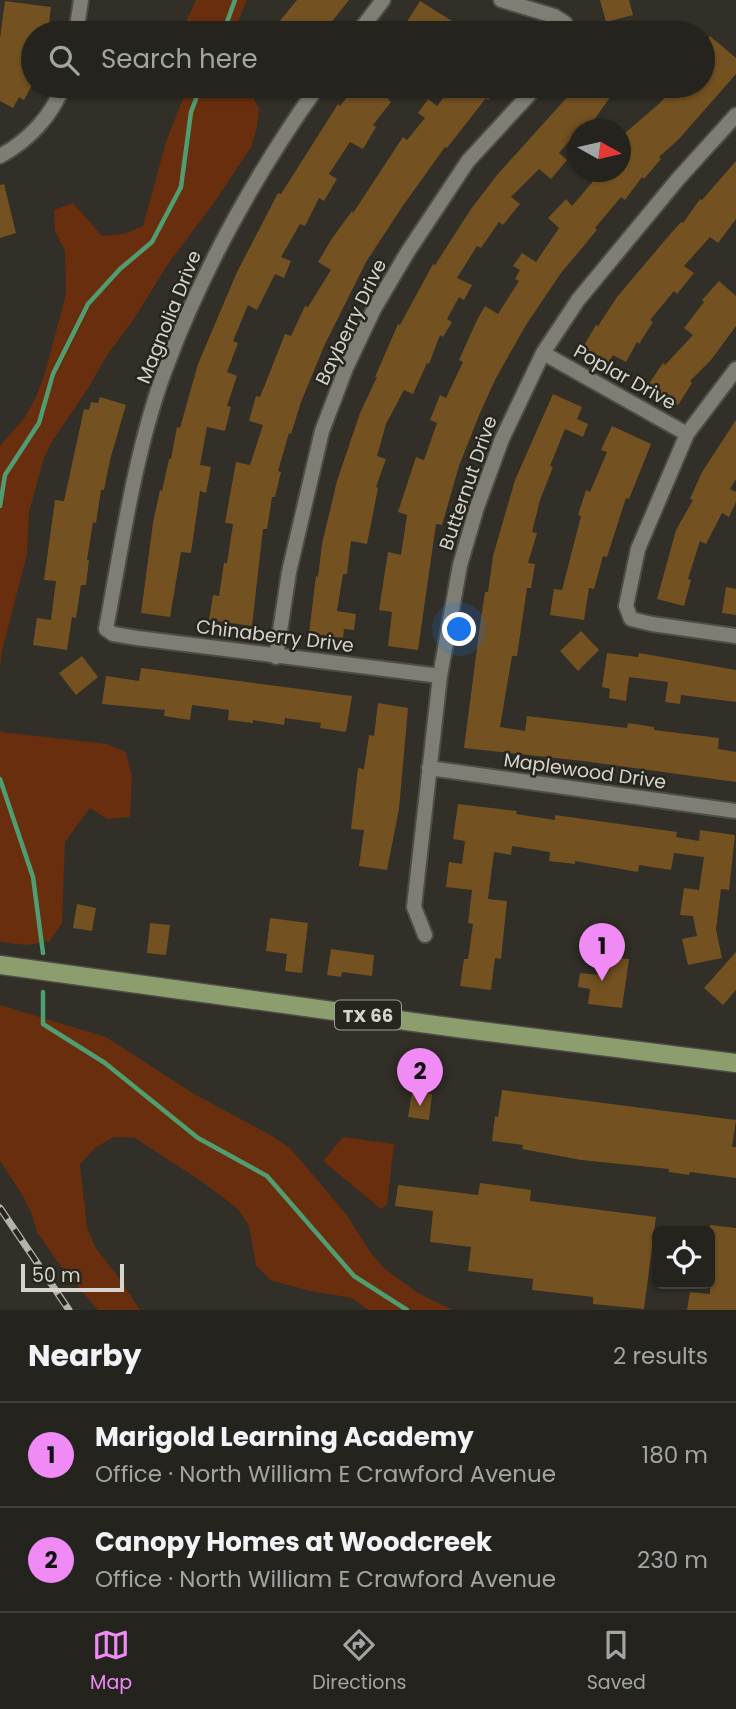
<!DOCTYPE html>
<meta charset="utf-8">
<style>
body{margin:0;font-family:Poppins,sans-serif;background:#2d2b26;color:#f1f3f6}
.controls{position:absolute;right:21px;bottom:21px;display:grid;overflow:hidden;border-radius:10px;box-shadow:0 2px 5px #0004}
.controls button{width:63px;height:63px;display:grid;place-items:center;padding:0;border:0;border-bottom:2px solid #42403b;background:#25231d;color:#f1f3f6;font:35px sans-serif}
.compass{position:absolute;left:568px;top:119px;width:63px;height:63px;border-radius:50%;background:#25231d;box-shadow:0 2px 5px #0004;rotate:98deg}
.scale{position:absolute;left:21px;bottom:18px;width:103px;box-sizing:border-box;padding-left:7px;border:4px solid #d5d4cf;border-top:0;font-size:19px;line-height:24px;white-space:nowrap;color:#d5d4cf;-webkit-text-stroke:5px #27261d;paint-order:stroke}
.you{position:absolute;left:460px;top:630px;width:24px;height:24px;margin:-18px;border:5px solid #fff;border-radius:50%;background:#1a73e8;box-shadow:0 0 0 10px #1a73e833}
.badge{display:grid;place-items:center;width:46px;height:46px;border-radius:50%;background:#f08bf6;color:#111;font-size:23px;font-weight:700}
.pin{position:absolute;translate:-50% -58px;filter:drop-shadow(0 2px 4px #0008)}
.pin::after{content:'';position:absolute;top:37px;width:24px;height:21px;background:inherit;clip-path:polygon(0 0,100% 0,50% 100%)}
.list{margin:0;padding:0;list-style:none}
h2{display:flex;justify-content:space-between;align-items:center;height:91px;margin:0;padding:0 28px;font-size:30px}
h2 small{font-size:23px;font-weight:400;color:#a3a4a4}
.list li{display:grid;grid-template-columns:46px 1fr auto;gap:21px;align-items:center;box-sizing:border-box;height:105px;padding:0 28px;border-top:2px solid #42403b}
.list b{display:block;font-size:26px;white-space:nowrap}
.list p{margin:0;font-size:23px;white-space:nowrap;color:#a3a4a4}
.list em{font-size:23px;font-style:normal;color:#a3a4a4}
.icon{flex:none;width:38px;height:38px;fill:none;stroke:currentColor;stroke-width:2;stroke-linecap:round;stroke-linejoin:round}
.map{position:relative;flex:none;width:736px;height:1310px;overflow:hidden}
.search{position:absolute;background:#25231d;box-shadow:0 2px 5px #0004;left:21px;right:21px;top:21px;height:77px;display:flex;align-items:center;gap:18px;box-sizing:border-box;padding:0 24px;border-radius:38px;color:#a3a4a4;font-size:26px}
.sheet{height:301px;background:#25231d}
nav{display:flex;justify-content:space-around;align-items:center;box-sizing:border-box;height:98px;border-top:2px solid #42403b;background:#25231d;font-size:19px;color:#a3a4a4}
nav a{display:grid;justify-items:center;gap:4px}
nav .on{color:#f08bf6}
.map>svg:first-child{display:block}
.green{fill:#682e0e}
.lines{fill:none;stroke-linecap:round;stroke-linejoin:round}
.stream{stroke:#519d72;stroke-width:4.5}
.building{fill:#735121}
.minor-casing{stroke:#4e4c45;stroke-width:18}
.primary-casing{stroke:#4e4c45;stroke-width:21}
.minor{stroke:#7f7e74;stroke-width:14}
.primary{stroke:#8d9e6e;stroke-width:18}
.rail-casing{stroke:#b4b2ad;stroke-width:7}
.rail{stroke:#27261d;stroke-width:4.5;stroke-dasharray:13;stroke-linecap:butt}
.labels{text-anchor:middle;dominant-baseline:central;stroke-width:5;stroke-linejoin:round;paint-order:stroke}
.shield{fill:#27261d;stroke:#a1a09a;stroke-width:2}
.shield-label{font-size:18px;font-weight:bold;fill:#d5d4cf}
.street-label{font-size:19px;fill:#d5d4cf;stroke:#27261d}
</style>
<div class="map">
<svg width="736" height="1310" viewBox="0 0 736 1310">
<rect width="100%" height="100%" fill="#312f27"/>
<path class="green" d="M196,0H247L233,33H184L183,28Z
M188,86H247L259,109L257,128L251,147L216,200L166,267L134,319L108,354L87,390L53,440L44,458L29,512L27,554L2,651L0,669V446L25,417L36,397L44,376L66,294L65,251L55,231L54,210L73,203L102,236L123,234L143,226L166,142Z
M0,729L1,732L107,744L126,752L132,777L130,817L107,819L90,808L65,842L62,923L50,941L27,945L0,942Z
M0,1005L106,1037L196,1095L272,1136L290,1148L347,1215L370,1252L385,1269L418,1293L452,1310H368L352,1298L310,1291L270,1280L256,1265L249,1226L238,1209L204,1183L135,1138L114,1137L95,1148L80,1164L87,1228L96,1248L122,1282L140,1310H98L62,1268L37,1232L31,1212L21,1193L0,1161Z
M343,1137L394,1144L387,1204L381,1209L323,1161Z"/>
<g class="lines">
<path class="stream" d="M223,33L235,0
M0,506L5,475L39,423L53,374L88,304L120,269L152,242L181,187L191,112L201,86
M0,779L33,877L43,953
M43,992V1024L105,1063L198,1138L267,1176L354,1276L407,1310"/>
</g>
<path class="building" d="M297,0H349L323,33H270Z
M600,0H629L633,15L606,22Z
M5,1L51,7L48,33H33V83L24,100L19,97L13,108L0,101V38Z
M420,1L471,33H400Z
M710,36L736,58V74L679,139L659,157L661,159L644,179L642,177L625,200L621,197L595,228L597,230L561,273L526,325L496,378L480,413L459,466L442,525L436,524L418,650L388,646L392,612L379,610L388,552L401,555L407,515L398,512L416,457L424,460L437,423L430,420L440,395L446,398L463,362L459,360L477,320L485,306L498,314L519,281L515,279L520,270L513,266L522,253L536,262L559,228L548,218L566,199L572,206L596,178L588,172H620V138L625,133L660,103L674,86H703V46Z
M356,86H399L388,99L391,102L373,125L376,127L363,149L350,142L329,174L337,179L324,201L319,198L305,226L300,224L281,257L291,261L284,278L275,274L257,310L248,305L233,341L238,343L227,372L237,376L227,406L231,407L225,431L207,427L200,465L211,467L206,493L200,491L191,553L181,552L170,617L141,613L153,523L160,490L162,491L169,459H171L177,427L180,428L198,364L237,272L278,193L281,194L338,104L340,106Z
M453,86H501L488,100L486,98L447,148L445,147L402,207L366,262L325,344L301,402L291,434L289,433L278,471L281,472L275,497H272L267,529H263L252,626L209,620L213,595L219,596L224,563H227L233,524L225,523L236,462L250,465L263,425L249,421L256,396L260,397L285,334L291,336L305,306L308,307L331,270L318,262L331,240L352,211L353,213L403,137L407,140L425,118L418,113L428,99L437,106Z
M574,86H618L589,127L585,123L559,153L567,160L551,179L539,169L511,197L520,204L503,225L499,222L481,248L477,246L457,278L472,285L464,300L459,297L447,319L452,322L443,337L440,335L429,364L427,363L413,394L404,390L386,424L377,456L386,459L376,487L378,488L367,544L351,541L347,574H343L337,611L356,614L354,630L344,629L343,638L309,633L316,576L318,577L322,544L337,481L360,413L377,377H375L398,324L400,325L433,264L435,265L471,209L497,175L570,94Z
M736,161V219L718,243L710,237L684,266L694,273L677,294L674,291L650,320L653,322L639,344L637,342L626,362L613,355L609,362L583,347L596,325L598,326L617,297L666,239L681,222L683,223L700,199L702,200Z
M4,184L16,233L0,238V185Z
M719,281L736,296V326L711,360L690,381L692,383L678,405L648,385L663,363L665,365L693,335L684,328L704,302L702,300Z
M553,394L582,407L577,419L588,424L583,437L565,429L550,466L553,467L540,500L532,532L537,533L528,563L535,564L531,588H527L517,656H512L500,727L525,731L527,716L627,728L628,723L654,727V730L719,738L718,749L736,752V782L583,761L464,748L480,625L485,592H488L493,556L515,480Z
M100,397L126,405L110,460L104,490H101L96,523L93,522L87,560H89L86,585H81L76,618L72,617L67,650L33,645L37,618L51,620L56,581L44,580L55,500L64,501L84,409L89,410L91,402L98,403Z
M736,420V479L730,489L736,492V502L729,517L722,513L706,544L700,541L688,579L691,580L684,606L657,599L676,530L693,500L690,499L702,472Z
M612,426L651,444L629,499L626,498L607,557L603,556L594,589L589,588L584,620L550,615L554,589L562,590L581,516L578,515L586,490L590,492L607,452L601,450Z
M726,587L736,589V615L722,613Z
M581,631L599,650L578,671L560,651Z
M607,653L638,657L639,653L736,670V702L681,695L680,704L665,702L668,682L629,677L626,701L609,698L610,689L602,687Z
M82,656L98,677L76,695L59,673Z
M141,668L352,696L346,732L320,728L321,723L285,718L284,725L253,720V723L228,720L229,710L192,705L190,720L164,716L165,710L102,704L106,676L139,681Z
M378,703L408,708L399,809L387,870L359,866L364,830L351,829L358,768L364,769L369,735L374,736Z
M458,804L517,811L516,814L555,820V815L677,832L676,837L699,841L700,830L735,835L729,890L721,889L716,930L722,958L688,965L682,939L697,936L693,916L680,915L684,888L699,890L704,857L674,853L671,870L639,865L638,872L575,861V864L549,861L550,852L512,846L511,855L494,852L488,899L507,901L501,959L495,958L491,990L460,986L464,959H468L473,924L468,923L472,890L446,887L449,862L462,864L465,841L453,839Z
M77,904L96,908L92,931L73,928Z
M270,918L308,923L302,973L285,971L287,954L266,951Z
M150,923L170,925L166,955L147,953Z
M331,949L374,955L372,976L342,972L341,977L327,975Z
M736,952V990L723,1005L704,988Z
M602,956L629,959L622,1008L588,1004L590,989L578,987L580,973L600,975Z
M502,1090L736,1120L732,1147H736V1178L690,1172L689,1175L669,1172V1169L581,1160L522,1149L523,1145L492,1141L495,1116L498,1117Z
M412,1092L432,1094L429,1120L408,1117Z
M480,1183L531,1190L530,1201L656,1217L644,1309L593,1304V1297L532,1290L533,1279L468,1271L471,1247L430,1242L433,1211L395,1206L398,1185L478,1195Z
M710,1225L736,1228V1310H687L690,1292L710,1294Z"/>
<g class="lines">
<g class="minor-casing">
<path id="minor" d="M501,0L554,16L565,23L570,33
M76,33L81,0
M358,33L383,0
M318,86C255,175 203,268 165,370C135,451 122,544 106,629L113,634L137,638L440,676
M0,156C28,141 52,116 63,86
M543,353L687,434
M736,369L687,434L638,549L626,606L631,619L652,624L736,636
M276,657L289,572L322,431L346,368L374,309L407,253L468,161L537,86
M429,768L736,811
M425,935L414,907L440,676L460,565L477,507L502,439L543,353L578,300L678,179L736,115"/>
</g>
<g class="primary-casing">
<path id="primary" d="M0,965L457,1028L736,1063"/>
</g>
<use href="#minor" class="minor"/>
<use href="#primary" class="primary"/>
<g class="rail-casing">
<path id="rail" d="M0,1208L69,1310"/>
</g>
<use href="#rail" class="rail"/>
</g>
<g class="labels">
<rect class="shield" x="335" y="1000.5" width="66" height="29" rx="5"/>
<g class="shield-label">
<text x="368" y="1015">TX 66</text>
</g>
<g class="street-label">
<text transform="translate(169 317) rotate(-68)">Magnolia Drive</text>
<text transform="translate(351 322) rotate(-64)">Bayberry Drive</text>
<text transform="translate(625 377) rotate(29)">Poplar Drive</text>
<text transform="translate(468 483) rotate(-71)">Butternut Drive</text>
<text transform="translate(275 636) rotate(7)">Chinaberry Drive</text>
<text transform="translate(585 771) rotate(8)">Maplewood Drive</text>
</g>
</g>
</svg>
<div class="controls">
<button><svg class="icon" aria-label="locate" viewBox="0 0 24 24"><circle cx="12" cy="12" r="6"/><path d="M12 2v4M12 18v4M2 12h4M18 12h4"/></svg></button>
</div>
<svg class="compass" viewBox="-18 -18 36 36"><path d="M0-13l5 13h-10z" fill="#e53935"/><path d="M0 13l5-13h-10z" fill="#a3a4a4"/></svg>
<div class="scale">50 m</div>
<div class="you"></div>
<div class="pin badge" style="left:602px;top:981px">1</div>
<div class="pin badge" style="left:420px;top:1106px">2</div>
<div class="search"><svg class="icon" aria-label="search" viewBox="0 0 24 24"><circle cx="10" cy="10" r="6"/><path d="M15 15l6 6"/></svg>Search here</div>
</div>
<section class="sheet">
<h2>Nearby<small>2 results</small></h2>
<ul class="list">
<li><span class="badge">1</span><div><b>Marigold Learning Academy</b><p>Office · North William E Crawford Avenue</p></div><em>180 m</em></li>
<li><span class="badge">2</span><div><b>Canopy Homes at Woodcreek</b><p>Office · North William E Crawford Avenue</p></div><em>230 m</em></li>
</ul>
</section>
<nav>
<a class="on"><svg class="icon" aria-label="map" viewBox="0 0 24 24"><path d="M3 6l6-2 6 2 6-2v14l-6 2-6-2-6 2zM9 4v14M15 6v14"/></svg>Map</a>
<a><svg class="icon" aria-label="directions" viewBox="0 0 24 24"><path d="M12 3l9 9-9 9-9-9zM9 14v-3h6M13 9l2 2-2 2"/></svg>Directions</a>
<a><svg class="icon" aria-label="saved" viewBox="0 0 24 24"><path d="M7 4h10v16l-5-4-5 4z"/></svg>Saved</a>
</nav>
